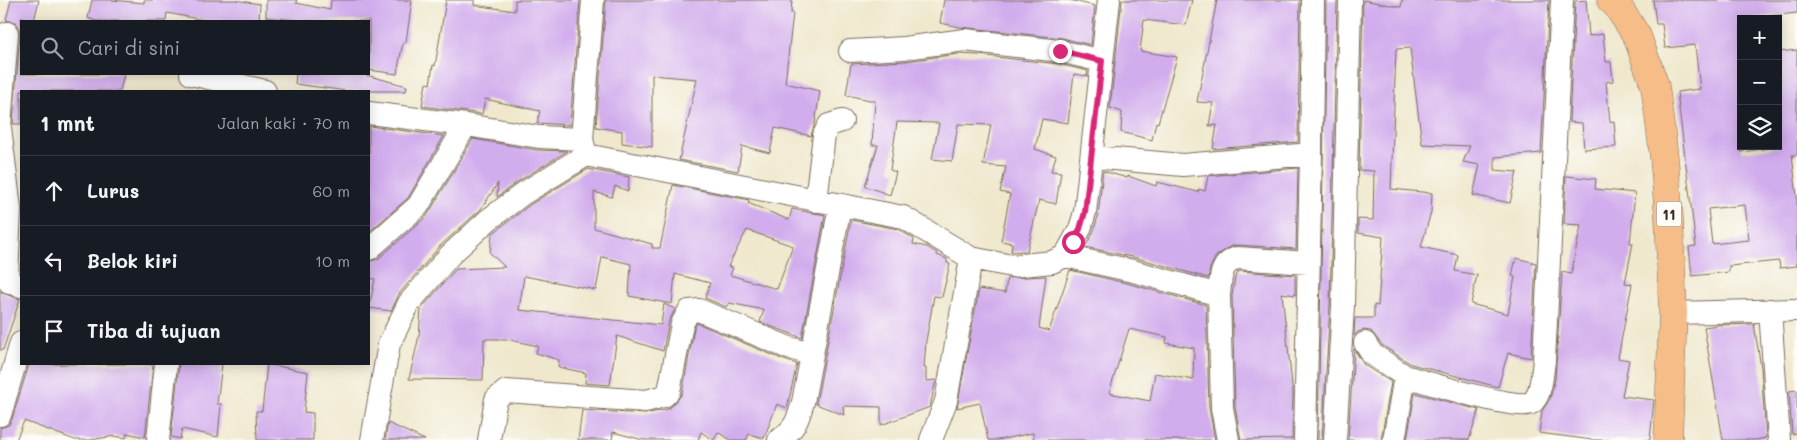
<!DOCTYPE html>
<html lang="id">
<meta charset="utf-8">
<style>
body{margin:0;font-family:Mali,sans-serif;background:#20242c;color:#f1f3f6}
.controls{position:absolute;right:15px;top:15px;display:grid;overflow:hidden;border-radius:0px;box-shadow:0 2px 12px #0003}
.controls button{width:45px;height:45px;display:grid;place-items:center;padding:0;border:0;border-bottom:1px solid #363941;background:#171b24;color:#f1f3f6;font:25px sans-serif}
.stop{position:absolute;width:15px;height:15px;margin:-11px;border:4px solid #db2777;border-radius:50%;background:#fff}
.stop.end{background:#db2777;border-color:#fff;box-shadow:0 1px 5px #0008}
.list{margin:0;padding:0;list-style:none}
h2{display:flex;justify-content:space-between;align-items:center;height:65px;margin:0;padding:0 20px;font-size:21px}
h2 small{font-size:16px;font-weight:400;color:#9ea1a6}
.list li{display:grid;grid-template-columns:32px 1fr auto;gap:15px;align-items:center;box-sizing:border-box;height:70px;padding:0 20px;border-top:1px solid #363941}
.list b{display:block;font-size:19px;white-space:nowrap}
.list em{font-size:16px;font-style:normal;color:#9ea1a6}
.icon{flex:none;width:28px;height:28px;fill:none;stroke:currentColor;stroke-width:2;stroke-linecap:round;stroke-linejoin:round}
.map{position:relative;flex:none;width:1797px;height:440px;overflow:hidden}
.search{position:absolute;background:#171b24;box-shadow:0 2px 12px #0003;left:20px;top:20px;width:350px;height:55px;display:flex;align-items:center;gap:12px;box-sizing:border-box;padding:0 18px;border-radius:0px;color:#9ea1a6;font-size:19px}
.panel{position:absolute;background:#171b24;box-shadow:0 2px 12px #0003;left:20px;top:90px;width:350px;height:275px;border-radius:0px}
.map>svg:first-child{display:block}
.building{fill:#d2aded;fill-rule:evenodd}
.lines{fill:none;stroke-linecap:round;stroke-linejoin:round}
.minor-casing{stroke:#7a6c5b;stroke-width:24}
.highway-casing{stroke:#7a6c5b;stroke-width:29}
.minor{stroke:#fff;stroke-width:22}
.highway{stroke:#f7bd88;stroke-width:28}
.route{stroke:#db2777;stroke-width:6}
.labels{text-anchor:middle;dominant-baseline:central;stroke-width:4;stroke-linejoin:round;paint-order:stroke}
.shield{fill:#fdfcf7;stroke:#75695f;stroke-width:1}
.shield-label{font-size:15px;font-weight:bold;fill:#3b2a1e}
</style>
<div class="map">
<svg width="1797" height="440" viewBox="0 0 1797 440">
<rect width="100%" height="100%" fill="#fdfcf7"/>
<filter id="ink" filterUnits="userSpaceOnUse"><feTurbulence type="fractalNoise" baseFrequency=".02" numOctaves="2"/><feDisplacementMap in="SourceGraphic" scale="10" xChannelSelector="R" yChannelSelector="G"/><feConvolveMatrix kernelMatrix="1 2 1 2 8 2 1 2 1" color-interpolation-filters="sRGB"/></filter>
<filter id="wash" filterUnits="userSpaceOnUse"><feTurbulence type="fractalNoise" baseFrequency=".0096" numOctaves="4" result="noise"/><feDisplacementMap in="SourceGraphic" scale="20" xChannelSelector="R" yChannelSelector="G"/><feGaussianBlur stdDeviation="1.12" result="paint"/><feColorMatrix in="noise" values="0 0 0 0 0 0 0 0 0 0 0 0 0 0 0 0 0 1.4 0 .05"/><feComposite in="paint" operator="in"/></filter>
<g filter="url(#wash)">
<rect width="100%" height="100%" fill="#efe8cd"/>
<g id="blocks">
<path class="building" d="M11,0H39L34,21L21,18V74H124L120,91H21V124H13L20,34L19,28L15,22L6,20Z
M92,0H112L144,3V0H235L260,4L259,21H209L167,13L166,21H96L88,18Z
M266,0H297L296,3L330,10L331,0H412L406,42H403L397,74L369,70V21H306L266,17Z
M446,0H474V5L515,11V0H580L570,125L537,123L540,111L485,99L482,114L422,106L426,83L430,84L433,65L435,66Z
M606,0H792L791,13H793L785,83L820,91L815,123L811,136L775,128L770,153L742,146L738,171L679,160L697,79L652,75V147L622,143V131L596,127Z
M944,0H1069L1095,6L1091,45L1062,38L960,27L940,23Z
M1122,0H1192L1186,25L1144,20L1140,51L1177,57L1158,123L1156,122L1152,140L1121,132L1122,112L1110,108Z
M1217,0H1300L1298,142L1213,149L1217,125L1209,126L1213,103L1197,102Z
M1326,0H1337L1330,305L1322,440H1318Z
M1363,0L1401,7L1402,0H1549L1541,153L1495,157V170L1517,172L1510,203L1473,195L1480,165L1463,162L1470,146L1422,144L1410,48L1396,49L1391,189L1432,193L1431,212L1421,247L1458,255L1455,271L1477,275L1471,304L1508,314L1515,277L1512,276L1516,258L1536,263L1531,358L1508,353L1498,387L1411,364L1382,345L1371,331L1364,330L1358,332L1354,336L1355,318H1374V305L1378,306L1383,237L1358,233V219L1373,220L1374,171L1359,170Z
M1586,0L1589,36L1603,34L1606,62H1611L1613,81L1606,82L1610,122L1614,121L1616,147L1584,149L1582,123L1569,122L1575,1Z
M1653,0H1797V13L1741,19V152L1778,147V52L1797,50V155H1792L1797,197V266L1780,268L1779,261L1729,266V272L1692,276L1689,247L1696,246L1677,92L1700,89L1695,45L1665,48L1662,24H1656ZM1745,205L1749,240L1712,244L1708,209Z
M958,54L978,55L1058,64L1088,71L1087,76L1074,74L1068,123L1042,119L1035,149L1056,156L1051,171L1061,172L1056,204L1039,200L1027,251L1011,252L1012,243L1001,241L1010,194L1000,192L1006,167L983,165L991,125L958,124L952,161L932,159L939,123L897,122L890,170L896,172L890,195L865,186L878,145H872L875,101L846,95L851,64L906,61Z
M296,74H362L407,86L406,91H347L295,84Z
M369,126L444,136L408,198L369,232Z
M473,139L537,150L567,151L517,182L497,197L498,183L481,209L440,246L399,294L391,311L369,308L375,279L369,278V262L378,259L427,216Z
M1298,168L1296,249L1238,245L1232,246L1216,256L1210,268L1208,278L1137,258L1085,247L1093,233L1098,216L1103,171L1127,178L1128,176L1156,186L1157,182L1198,192L1199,189L1205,191L1208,176Z
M588,169L629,177L628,191L615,186L612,197L594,192V228L652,244V248H660L673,185L749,200L748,203L789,220L792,209L825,215L802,338L760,322L764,310L729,303L726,307L705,298L710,283L675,274L672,304L629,296L631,264L602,257L596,290L524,276L519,310L661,325L664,304L675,309L669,321L663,351L617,336L610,385L585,383L586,373L558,367L559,360L536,353L538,346L506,339H484L483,380L409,379L419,336L421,309L456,269L505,267L490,253L492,234L531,204ZM747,230L793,246L777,289L730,275L733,268L728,266Z
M1566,176L1596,179L1595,189L1635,193L1630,243H1633L1625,283L1632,284L1618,358L1629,360L1622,396L1654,400L1650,440H1593L1539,433L1542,411L1550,399L1555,379L1562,272L1571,274L1581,225L1564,224Z
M851,220L898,229L914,239L913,244L927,247L937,253V255L947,259V263L950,264L942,297L934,296L926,341L924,368H926V381L936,380L930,407L881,425V407L843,406L844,415L816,404Z
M1070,270L1130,284L1206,305L1209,408L1215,440H1034L1033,433L998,440H988L980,403L957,408L979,289L1005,293L1007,278L1046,276L1039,328L1049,331ZM1129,329L1167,337L1166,343L1194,348L1193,380L1155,373L1150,401L1109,393Z
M1239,271L1295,275V295L1282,293L1293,394L1292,439L1241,440L1235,407L1232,296L1235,277Z
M0,291L5,294L20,299L3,350H0Z
M697,323L784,360L797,364L787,408L777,404L764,438L749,434L746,440H731L718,432L714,440L701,432L698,440H643L613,432L612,440H578L582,410L645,414L668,409L673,405L682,394L694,328Z
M1754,324L1761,368L1766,438L1755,440H1723L1704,327L1718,325Z
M1354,349L1364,365L1391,382L1381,440H1348Z
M29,364H143L153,365L145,437L127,433L126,438L114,436L91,440H75L24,421L16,440H0V428L9,425L12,419Z
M179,364H222L217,404H221L218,437L182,429L180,439L171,437Z
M267,364L308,372L304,412L313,413V440H257L256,411H262Z
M1797,390V433L1792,434L1789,391Z
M1415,393L1479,410L1469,440H1407Z
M388,423L425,440H385Z"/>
</g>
</g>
<g filter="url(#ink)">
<use href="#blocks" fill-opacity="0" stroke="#7a6c5b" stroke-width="1"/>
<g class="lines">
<g class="minor-casing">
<path id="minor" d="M7,33L0,127L10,209L7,279L9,282L21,286
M850,51L904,48L965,40L1060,51L1102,61
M191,74L265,91
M369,113L466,125L539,137L582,139L586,155L903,217L971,258
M582,139L593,0
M1092,157L1183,165L1311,154
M816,201L824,135L829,125L842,121
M369,249L418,206L466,125
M1065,256L1133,271L1219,295C1221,279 1219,264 1237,258L1308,263
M1219,295L1222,408L1228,440
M1770,310L1779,440
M1673,313L1797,310
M1365,343L1372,354L1405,376
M0,415L21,343
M158,440L166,364
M372,440L389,344L409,303L450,255L488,220L524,193L586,155
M489,440L496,399L506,391L646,401L664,396L669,391L682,324L689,311L699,310L789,348L812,354
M779,440C795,429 798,420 803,402L840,206
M931,440L946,401L971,258L1012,266L1052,262L1065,256L1080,229L1085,212L1109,0
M1305,440L1311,154L1313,0
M1335,440L1343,306L1350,0
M1394,440L1405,376C1422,381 1524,413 1533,402C1542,392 1542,373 1544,361L1562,0"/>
</g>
<g class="highway-casing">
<path id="highway" d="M1611,0L1616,4L1637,36L1655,86L1664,157L1669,218L1673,313L1668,440"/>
</g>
<use href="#minor" class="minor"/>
<use href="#highway" class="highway"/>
</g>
</g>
<g class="lines" filter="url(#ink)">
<path class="route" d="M1060,51L1102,61L1085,212L1080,229L1073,242"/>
</g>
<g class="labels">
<rect class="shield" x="1656.5" y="201.5" width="25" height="25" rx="4"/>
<g class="shield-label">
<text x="1669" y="214">11</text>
</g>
</g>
</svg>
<div class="controls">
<button>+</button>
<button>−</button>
<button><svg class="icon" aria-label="layers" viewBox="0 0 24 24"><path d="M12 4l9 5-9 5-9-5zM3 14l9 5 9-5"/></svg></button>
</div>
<div class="stop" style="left:1073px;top:242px"></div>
<div class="stop end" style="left:1060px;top:51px"></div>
<div class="search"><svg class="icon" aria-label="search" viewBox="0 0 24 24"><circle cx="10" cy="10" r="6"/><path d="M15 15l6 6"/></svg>Cari di sini</div>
<section class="panel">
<h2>1 mnt<small>Jalan kaki · 70 m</small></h2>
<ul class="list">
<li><svg class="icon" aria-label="ahead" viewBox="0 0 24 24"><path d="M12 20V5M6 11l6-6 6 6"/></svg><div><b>Lurus</b></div><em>60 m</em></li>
<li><svg class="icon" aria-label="left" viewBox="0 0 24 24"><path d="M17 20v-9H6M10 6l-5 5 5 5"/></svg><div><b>Belok kiri</b></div><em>10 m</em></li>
<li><svg class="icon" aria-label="arrive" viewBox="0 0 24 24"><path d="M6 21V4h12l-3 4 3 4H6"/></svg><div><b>Tiba di tujuan</b></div></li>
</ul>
</section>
</div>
